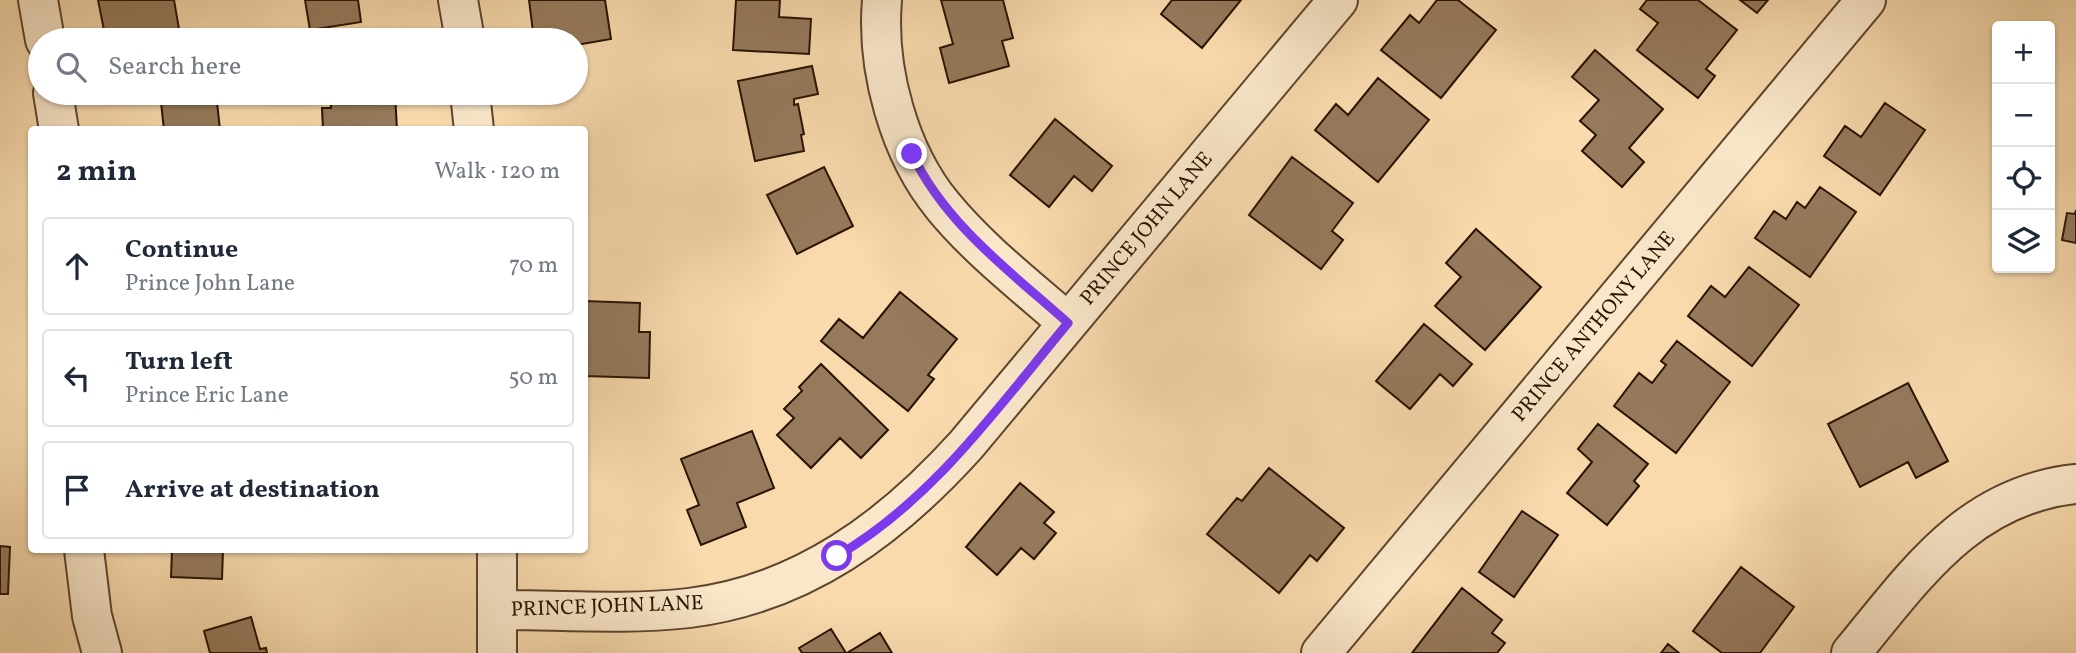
<!DOCTYPE html>
<meta charset="utf-8">
<style>
body{margin:0;font-family:Vollkorn,serif;background:#f6f6f7;color:#1f2937}
.controls{position:absolute;right:21px;top:21px;display:grid;overflow:hidden;border-radius:7px;box-shadow:0 2px 5px #0004}
.controls button{width:63px;height:63px;display:grid;place-items:center;padding:0;border:0;border-bottom:2px solid #e0e1e3;background:#fff;color:#1f2937;font:35px sans-serif}
.stop{position:absolute;width:21px;height:21px;margin:-16px;border:5px solid #7c3aed;border-radius:50%;background:#fff}
.stop.end{background:#7c3aed;border-color:#fff;box-shadow:0 2px 7px #0008}
.list{margin:0;padding:0;list-style:none}
h2{display:flex;justify-content:space-between;align-items:center;height:91px;margin:0;padding:0 28px;font-size:30px}
h2 small{font-size:23px;font-weight:400;color:#747a83}
.list li{display:grid;grid-template-columns:46px 1fr auto;gap:21px;align-items:center;box-sizing:border-box;height:98px;margin:0 14px 14px;padding:0 14px;border:2px solid #e0e1e3;border-radius:7px}
.list b{display:block;font-size:26px;white-space:nowrap}
.list p{margin:0;font-size:23px;white-space:nowrap;color:#747a83}
.list em{font-size:23px;font-style:normal;color:#747a83}
.icon{flex:none;width:38px;height:38px;fill:none;stroke:currentColor;stroke-width:2;stroke-linecap:round;stroke-linejoin:round}
.map{position:relative;flex:none;width:2076px;height:653px;overflow:hidden}
.search{position:absolute;background:#fff;box-shadow:0 2px 5px #0004;left:28px;top:28px;width:560px;height:77px;display:flex;align-items:center;gap:18px;box-sizing:border-box;padding:0 24px;border-radius:38px;color:#747a83;font-size:26px}
.panel{position:absolute;background:#fff;box-shadow:0 2px 5px #0004;left:28px;top:126px;width:560px;height:427px;border-radius:7px}
.map>svg:first-child{display:block}
.building{fill:#957a5c;stroke:#291304;stroke-width:2}
.lines{fill:none;stroke-linecap:round;stroke-linejoin:round}
.minor-casing{stroke:#5d452e;stroke-width:42}
.minor{stroke:#fae7ca;stroke-width:38}
.route{stroke:#7c3aed;stroke-width:9}
.labels{text-anchor:middle;dominant-baseline:central;stroke-width:5;stroke-linejoin:round;paint-order:stroke}
.street-label{font-size:21px;fill:#291304;stroke:#fae7ca}
</style>
<div class="map">
<svg width="2076" height="653" viewBox="0 0 2076 653">
<rect width="100%" height="100%" fill="#f8daad"/>
<filter id="stains"><feTurbulence type="fractalNoise" baseFrequency=".00286" numOctaves="4"/><feColorMatrix values="0 0 0 0 .2 0 0 0 0 .09 0 0 0 0 .02 0 0 0 .5 -.17"/></filter>
<radialGradient id="worn" r=".72"><stop offset=".6" stop-color="#630" stop-opacity="0"/><stop offset="1" stop-color="#630" stop-opacity=".3"/></radialGradient>
<path class="building" d="M98,0H174L179,29L106,40Z
M305,0H358L361,22L310,30Z
M529,0H605L611,39L576,45V40H534Z
M736,0H780L779,17L811,19L809,54L733,50Z
M941,0H1003L1013,38L1002,41L1009,66L949,83L940,48L953,44Z
M1172,0H1241L1202,48L1161,14Z
M1437,0H1458L1496,30L1441,98L1381,50L1410,15L1419,23Z
M1647,0H1698L1737,30L1706,69L1715,76L1698,98L1637,50L1658,23L1640,9Z
M1740,0H1768L1757,13Z
M1595,50L1663,109L1629,148L1644,162L1622,187L1582,151L1596,135L1580,121L1599,100L1572,77Z
M812,66L818,94L794,99V105L798,104L804,134L801,135L804,151L755,161L738,81Z
M1378,78L1429,120L1378,182L1315,130L1336,104L1348,115Z
M160,93H216L220,130H164Z
M330,93H395L397,130H323L322,108H331Z
M1885,103L1925,130L1880,195L1824,156L1845,126L1861,137Z
M1055,119L1112,166L1092,191L1074,176L1049,207L1010,175Z
M1292,157L1353,203L1332,231L1343,240L1321,269L1249,215Z
M824,167L853,226L797,254L767,195Z
M1820,187L1856,212L1810,277L1755,238L1774,211L1786,219L1797,202L1805,208Z
M2076,210V243L2062,240L2067,213L2075,214Z
M1476,229L1541,287L1485,350L1435,306L1461,277L1446,263Z
M1749,267L1799,305L1752,366L1688,316L1711,286L1725,297Z
M900,292L957,339L928,375L934,379L908,411L821,341L839,319L863,338Z
M584,301L640,303L639,332H650L649,378L584,376Z
M1424,324L1472,364L1453,386L1440,374L1410,409L1376,381Z
M1677,341L1730,382L1676,453L1614,406L1639,373L1652,383L1666,365L1661,361Z
M821,364L888,430L861,458L840,438L811,468L777,435L794,418L784,409L802,391L799,387Z
M1908,383L1948,461L1916,478L1908,462L1860,487L1828,424Z
M1598,424L1648,464L1634,481L1639,486L1607,525L1567,493L1592,462L1578,449Z
M752,431L774,488L737,503L746,527L701,545L687,510L699,505L681,459Z
M1269,468L1344,528L1317,561L1310,555L1279,593L1207,534L1237,498L1242,501Z
M1020,483L1054,512L1044,523L1056,533L1034,559L1021,548L997,575L966,547Z
M1522,511L1558,535L1514,597L1479,572Z
M0,546L10,547L8,594H0Z
M172,550H223L222,579L171,577Z
M1741,567L1794,607L1760,653H1722L1693,631Z
M1462,588L1502,620L1492,633L1505,643L1497,653H1412Z
M251,617L260,649L266,648L267,653H210L204,631Z
M831,629L846,653H802L799,648Z
M880,633L892,653H847Z
M1668,644L1679,653H1661Z"/>
<g class="lines">
<g class="minor-casing">
<path id="minor" d="M38,0L45,40
M458,0L465,40
M882,0C876,69 899,153 943,206C979,250 1026,286 1068,323
M53,93L59,130
M470,93L474,130
M84,550L92,616L102,653
M497,610C560,610 626,615 689,608C803,594 891,528 966,445L1338,0
M497,653V550
M1321,653L1866,0
M1851,653C1915,576 1968,495 2076,484"/>
</g>
<use href="#minor" class="minor"/>
</g>
<g class="lines">
<path class="route" d="M837,556C933,500 998,407 1068,323C1011,272 946,225 912,154"/>
</g>
<g class="labels">
<g class="street-label">
<text transform="translate(1147 229) rotate(-50)">PRINCE JOHN LANE</text>
<text transform="translate(1594 327) rotate(-50)">PRINCE ANTHONY LANE</text>
<text transform="translate(607 607) rotate(-2)">PRINCE JOHN LANE</text>
</g>
</g>
<rect width="100%" height="100%" filter="url(#stains)"/>
<rect width="100%" height="100%" fill="url(#worn)"/>
</svg>
<div class="controls">
<button>+</button>
<button>−</button>
<button><svg class="icon" aria-label="locate" viewBox="0 0 24 24"><circle cx="12" cy="12" r="6"/><path d="M12 2v4M12 18v4M2 12h4M18 12h4"/></svg></button>
<button><svg class="icon" aria-label="layers" viewBox="0 0 24 24"><path d="M12 4l9 5-9 5-9-5zM3 14l9 5 9-5"/></svg></button>
</div>
<div class="stop" style="left:837px;top:556px"></div>
<div class="stop end" style="left:912px;top:154px"></div>
<div class="search"><svg class="icon" aria-label="search" viewBox="0 0 24 24"><circle cx="10" cy="10" r="6"/><path d="M15 15l6 6"/></svg>Search here</div>
<section class="panel">
<h2>2 min<small>Walk · 120 m</small></h2>
<ul class="list">
<li><svg class="icon" aria-label="ahead" viewBox="0 0 24 24"><path d="M12 20V5M6 11l6-6 6 6"/></svg><div><b>Continue</b><p>Prince John Lane</p></div><em>70 m</em></li>
<li><svg class="icon" aria-label="left" viewBox="0 0 24 24"><path d="M17 20v-9H6M10 6l-5 5 5 5"/></svg><div><b>Turn left</b><p>Prince Eric Lane</p></div><em>50 m</em></li>
<li><svg class="icon" aria-label="arrive" viewBox="0 0 24 24"><path d="M6 21V4h12l-3 4 3 4H6"/></svg><div><b>Arrive at destination</b></div></li>
</ul>
</section>
</div>
